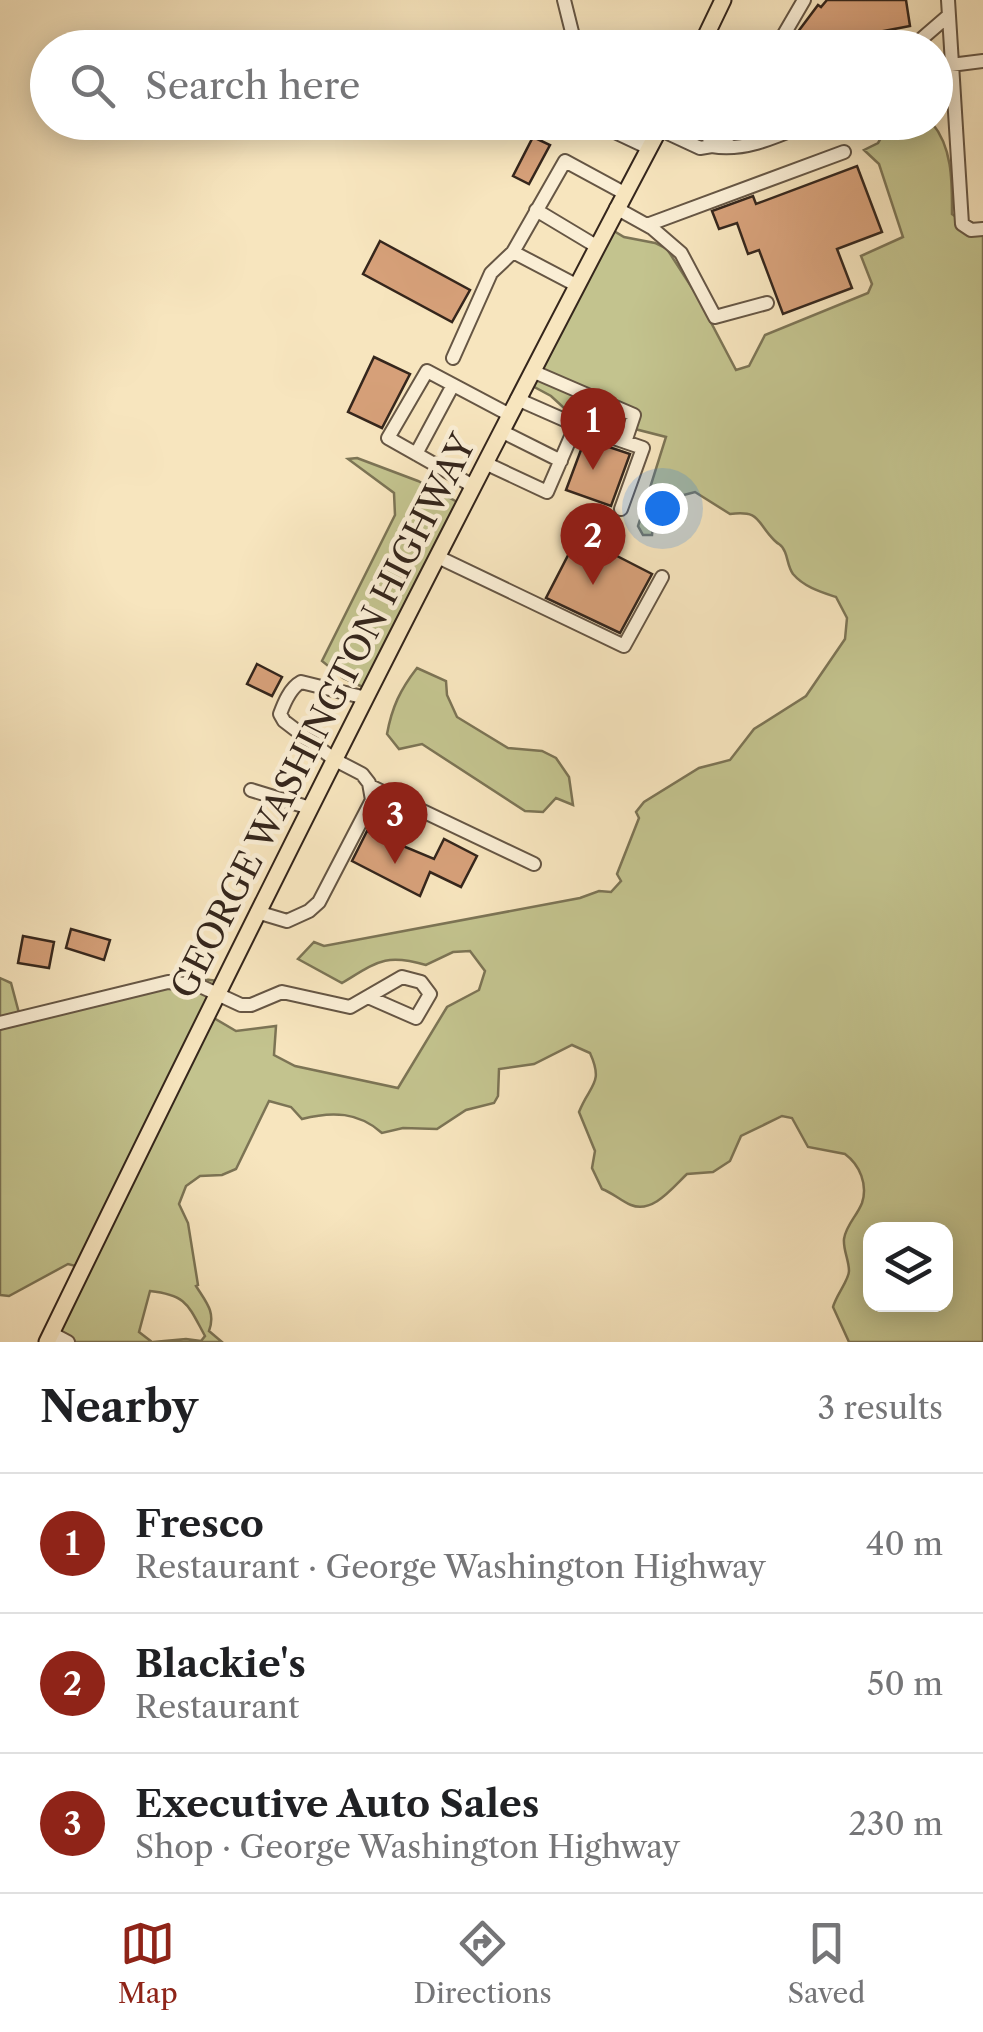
<!DOCTYPE html>
<meta charset="utf-8">
<style>
body{margin:0;font-family:"Libre Caslon Text",serif;background:#f6f6f6;color:#202124}
.controls{position:absolute;right:30px;bottom:30px;display:grid;overflow:hidden;border-radius:20px;box-shadow:0 5px 25px #0003}
.controls button{width:90px;height:90px;display:grid;place-items:center;padding:0;border:0;border-bottom:2px solid #e0e0e0;background:#fff;color:#202124;font:50px sans-serif}
.you{position:absolute;left:662px;top:508px;width:35px;height:35px;margin:-25px;border:8px solid #fff;border-radius:50%;background:#1a73e8;box-shadow:0 0 0 15px #1a73e833}
.badge{display:grid;place-items:center;width:65px;height:65px;border-radius:50%;background:#8f2418;color:#fff;font-size:32px;font-weight:700}
.pin{position:absolute;translate:-50% -82px;filter:drop-shadow(0 2px 5px #0008)}
.pin::after{content:'';position:absolute;top:52px;width:35px;height:30px;background:inherit;clip-path:polygon(0 0,100% 0,50% 100%)}
.list{margin:0;padding:0;list-style:none}
h2{display:flex;justify-content:space-between;align-items:center;height:130px;margin:0;padding:0 40px;font-size:42px}
h2 small{font-size:32px;font-weight:400;color:#757577}
.list li{display:grid;grid-template-columns:65px 1fr auto;gap:30px;align-items:center;box-sizing:border-box;height:140px;padding:0 40px;border-top:2px solid #e0e0e0}
.list b{display:block;font-size:38px;white-space:nowrap}
.list p{margin:0;font-size:32px;white-space:nowrap;color:#757577}
.list em{font-size:32px;font-style:normal;color:#757577}
.icon{flex:none;width:55px;height:55px;fill:none;stroke:currentColor;stroke-width:2;stroke-linecap:round;stroke-linejoin:round}
.map{position:relative;flex:none;width:983px;height:1342px;overflow:hidden}
.search{position:absolute;background:#fff;box-shadow:0 5px 25px #0003;left:30px;right:30px;top:30px;height:110px;display:flex;align-items:center;gap:25px;box-sizing:border-box;padding:0 35px;border-radius:55px;color:#757577;font-size:38px}
.sheet{height:550px;background:#fff}
nav{display:flex;justify-content:space-around;align-items:center;box-sizing:border-box;height:140px;border-top:2px solid #e0e0e0;background:#fff;font-size:28px;color:#757577}
nav a{display:grid;justify-items:center;gap:5px}
nav .on{color:#8f2418}
.map>svg:first-child{display:block}
.green{fill:#c3c38e;stroke:#7c7455;stroke-width:2.5;fill-rule:evenodd}
.building{fill:#d6a079;stroke:#35261c;stroke-width:2.5}
.lines{fill:none;stroke-linecap:round;stroke-linejoin:round}
.minor-casing{stroke:#665644;stroke-width:16}
.major-casing{stroke:#35261c;stroke-width:19}
.minor{stroke:#faeed5;stroke-width:12}
.major{stroke:#f7e5be;stroke-width:15}
.labels{text-anchor:middle;dominant-baseline:central;stroke-width:9;stroke-linejoin:round;paint-order:stroke}
.street-label{font-size:35px;fill:#35261c;stroke:#faeed5}
</style>
<div class="map">
<svg width="983" height="1342" viewBox="0 0 983 1342">
<rect width="100%" height="100%" fill="#f7e5be"/>
<filter id="stains"><feTurbulence type="fractalNoise" baseFrequency=".002" numOctaves="4"/><feColorMatrix values="0 0 0 0 .2 0 0 0 0 .09 0 0 0 0 .02 0 0 0 .5 -.17"/></filter>
<radialGradient id="worn" r=".72"><stop offset=".6" stop-color="#630" stop-opacity="0"/><stop offset="1" stop-color="#630" stop-opacity=".3"/></radialGradient>
<path class="green" d="M878,123H932C953,148 952,183 952,214L983,236V1342H849L833,1307C836,1295 849,1280 849,1271C849,1260 843,1250 844,1239C846,1225 857,1216 862,1203C868,1185 860,1165 845,1154L808,1147L792,1118L782,1116L741,1136L730,1161L713,1172L687,1174C673,1187 653,1214 631,1205C621,1201 613,1193 602,1189L592,1168L595,1151L579,1112C590,1084 604,1084 590,1053L572,1045L534,1064L499,1069L498,1096L494,1103L466,1110L437,1129L403,1128L382,1133C359,1112 332,1111 302,1119L291,1107L269,1101L236,1169L222,1175L200,1176L186,1186L179,1204L188,1223L198,1285L196,1286C206,1302 216,1312 209,1331L222,1342H153L186,1339L201,1341L205,1336C188,1305 187,1295 150,1291L139,1332L152,1342H44L80,1267L68,1264L9,1296L0,1295V978L11,983L19,1013L181,976L218,981L207,1014L236,1031L276,1026L274,1055L295,1066L398,1088L447,1007L479,990L485,971L470,951L453,952L426,965C385,953 377,962 342,983L298,959L314,942L324,946L580,898L599,891L611,892L621,881L617,874L639,818L636,812L644,802L699,768L730,760L754,729L806,696L845,639L847,618L836,597C821,592 804,587 793,574C788,567 788,559 785,552C781,543 781,547 774,540C756,522 761,510 730,514L695,492L680,496L654,516L652,535H643L638,526L666,437L596,419L583,406L564,408L551,396L525,382L604,225L624,237L655,243L667,249L696,294L736,370L749,366L765,335L868,293L872,284L861,256L903,237L879,164L864,150L878,143L884,133ZM870,1230H946V1304H870Z
M357,458L418,481L461,504L365,688L343,678L322,661L395,515L394,493L348,459Z
M417,668L446,681L447,695L457,717L508,748L542,751L556,758L569,777L573,805L556,798L543,812L525,811L422,744L399,749L387,734C392,707 400,690 417,668Z"/>
<path class="building" d="M827,0H906L910,26L863,35L852,48H807L794,37L818,5L821,7Z
M533,137L550,145L529,184L513,176Z
M857,166L882,232L837,249L852,288L783,314L759,250L748,254L737,223L719,229L712,211L753,196L756,204Z
M380,241L470,290L452,322L363,274Z
M374,357L410,374L382,428L348,412Z
M585,439L630,454L611,506L566,490Z
M578,536L652,574L620,633L546,598Z
M257,664L282,677L272,696L247,684Z
M367,831L434,859L444,839L477,856L461,887L430,872L420,896L352,861Z
M71,929L110,940L104,960L66,948Z
M23,936L54,942L49,968L18,963Z"/>
<g class="lines">
<g class="minor-casing">
<path id="minor" d="M564,0L576,48
M948,0L962,224L971,230L983,229
M776,48L804,0
M911,48L948,16
M936,62L951,65L983,61
M604,122L615,132L649,148
M659,129L700,148L712,146L707,133L684,122
M712,146C746,152 780,135 811,122
M712,146L732,134L739,122
M616,208L652,228L681,253L715,317L767,303
M536,210L596,246
M647,225L844,152
M513,252L576,285
M453,358L491,273L513,252L565,161L624,193
M532,371L634,415L625,442
M517,399L576,425
M501,431L561,461
M416,454L453,385
M485,463L547,492L576,425L643,448L621,509
M473,486L388,438L427,371L510,415
M438,557L624,646L662,577
M370,786L534,864
M251,790L310,808
M257,912L287,921L309,911L319,902L372,800L369,783L362,774L335,760L284,721L280,714C284,703 290,688 301,682L366,698
M0,1023L168,982L200,986L241,1005H251L282,992L350,1007L402,977L421,982L430,994L416,1018L368,997
M51,1333L68,1342"/>
</g>
<g class="major-casing">
<path id="major" d="M700,48L723,0
M47,1342C246,932 450,525 663,122"/>
</g>
<use href="#minor" class="minor"/>
<use href="#major" class="major"/>
</g>
<g class="labels">
<g class="street-label">
<text transform="translate(323 716) rotate(-63)">GEORGE WASHINGTON HIGHWAY</text>
</g>
</g>
<rect width="100%" height="100%" filter="url(#stains)"/>
<rect width="100%" height="100%" fill="url(#worn)"/>
</svg>
<div class="controls">
<button><svg class="icon" aria-label="layers" viewBox="0 0 24 24"><path d="M12 4l9 5-9 5-9-5zM3 14l9 5 9-5"/></svg></button>
</div>
<div class="you"></div>
<div class="pin badge" style="left:593px;top:470px">1</div>
<div class="pin badge" style="left:593px;top:585px">2</div>
<div class="pin badge" style="left:395px;top:864px">3</div>
<div class="search"><svg class="icon" aria-label="search" viewBox="0 0 24 24"><circle cx="10" cy="10" r="6"/><path d="M15 15l6 6"/></svg>Search here</div>
</div>
<section class="sheet">
<h2>Nearby<small>3 results</small></h2>
<ul class="list">
<li><span class="badge">1</span><div><b>Fresco</b><p>Restaurant · George Washington Highway</p></div><em>40 m</em></li>
<li><span class="badge">2</span><div><b>Blackie's</b><p>Restaurant</p></div><em>50 m</em></li>
<li><span class="badge">3</span><div><b>Executive Auto Sales</b><p>Shop · George Washington Highway</p></div><em>230 m</em></li>
</ul>
</section>
<nav>
<a class="on"><svg class="icon" aria-label="map" viewBox="0 0 24 24"><path d="M3 6l6-2 6 2 6-2v14l-6 2-6-2-6 2zM9 4v14M15 6v14"/></svg>Map</a>
<a><svg class="icon" aria-label="directions" viewBox="0 0 24 24"><path d="M12 3l9 9-9 9-9-9zM9 14v-3h6M13 9l2 2-2 2"/></svg>Directions</a>
<a><svg class="icon" aria-label="saved" viewBox="0 0 24 24"><path d="M7 4h10v16l-5-4-5 4z"/></svg>Saved</a>
</nav>
